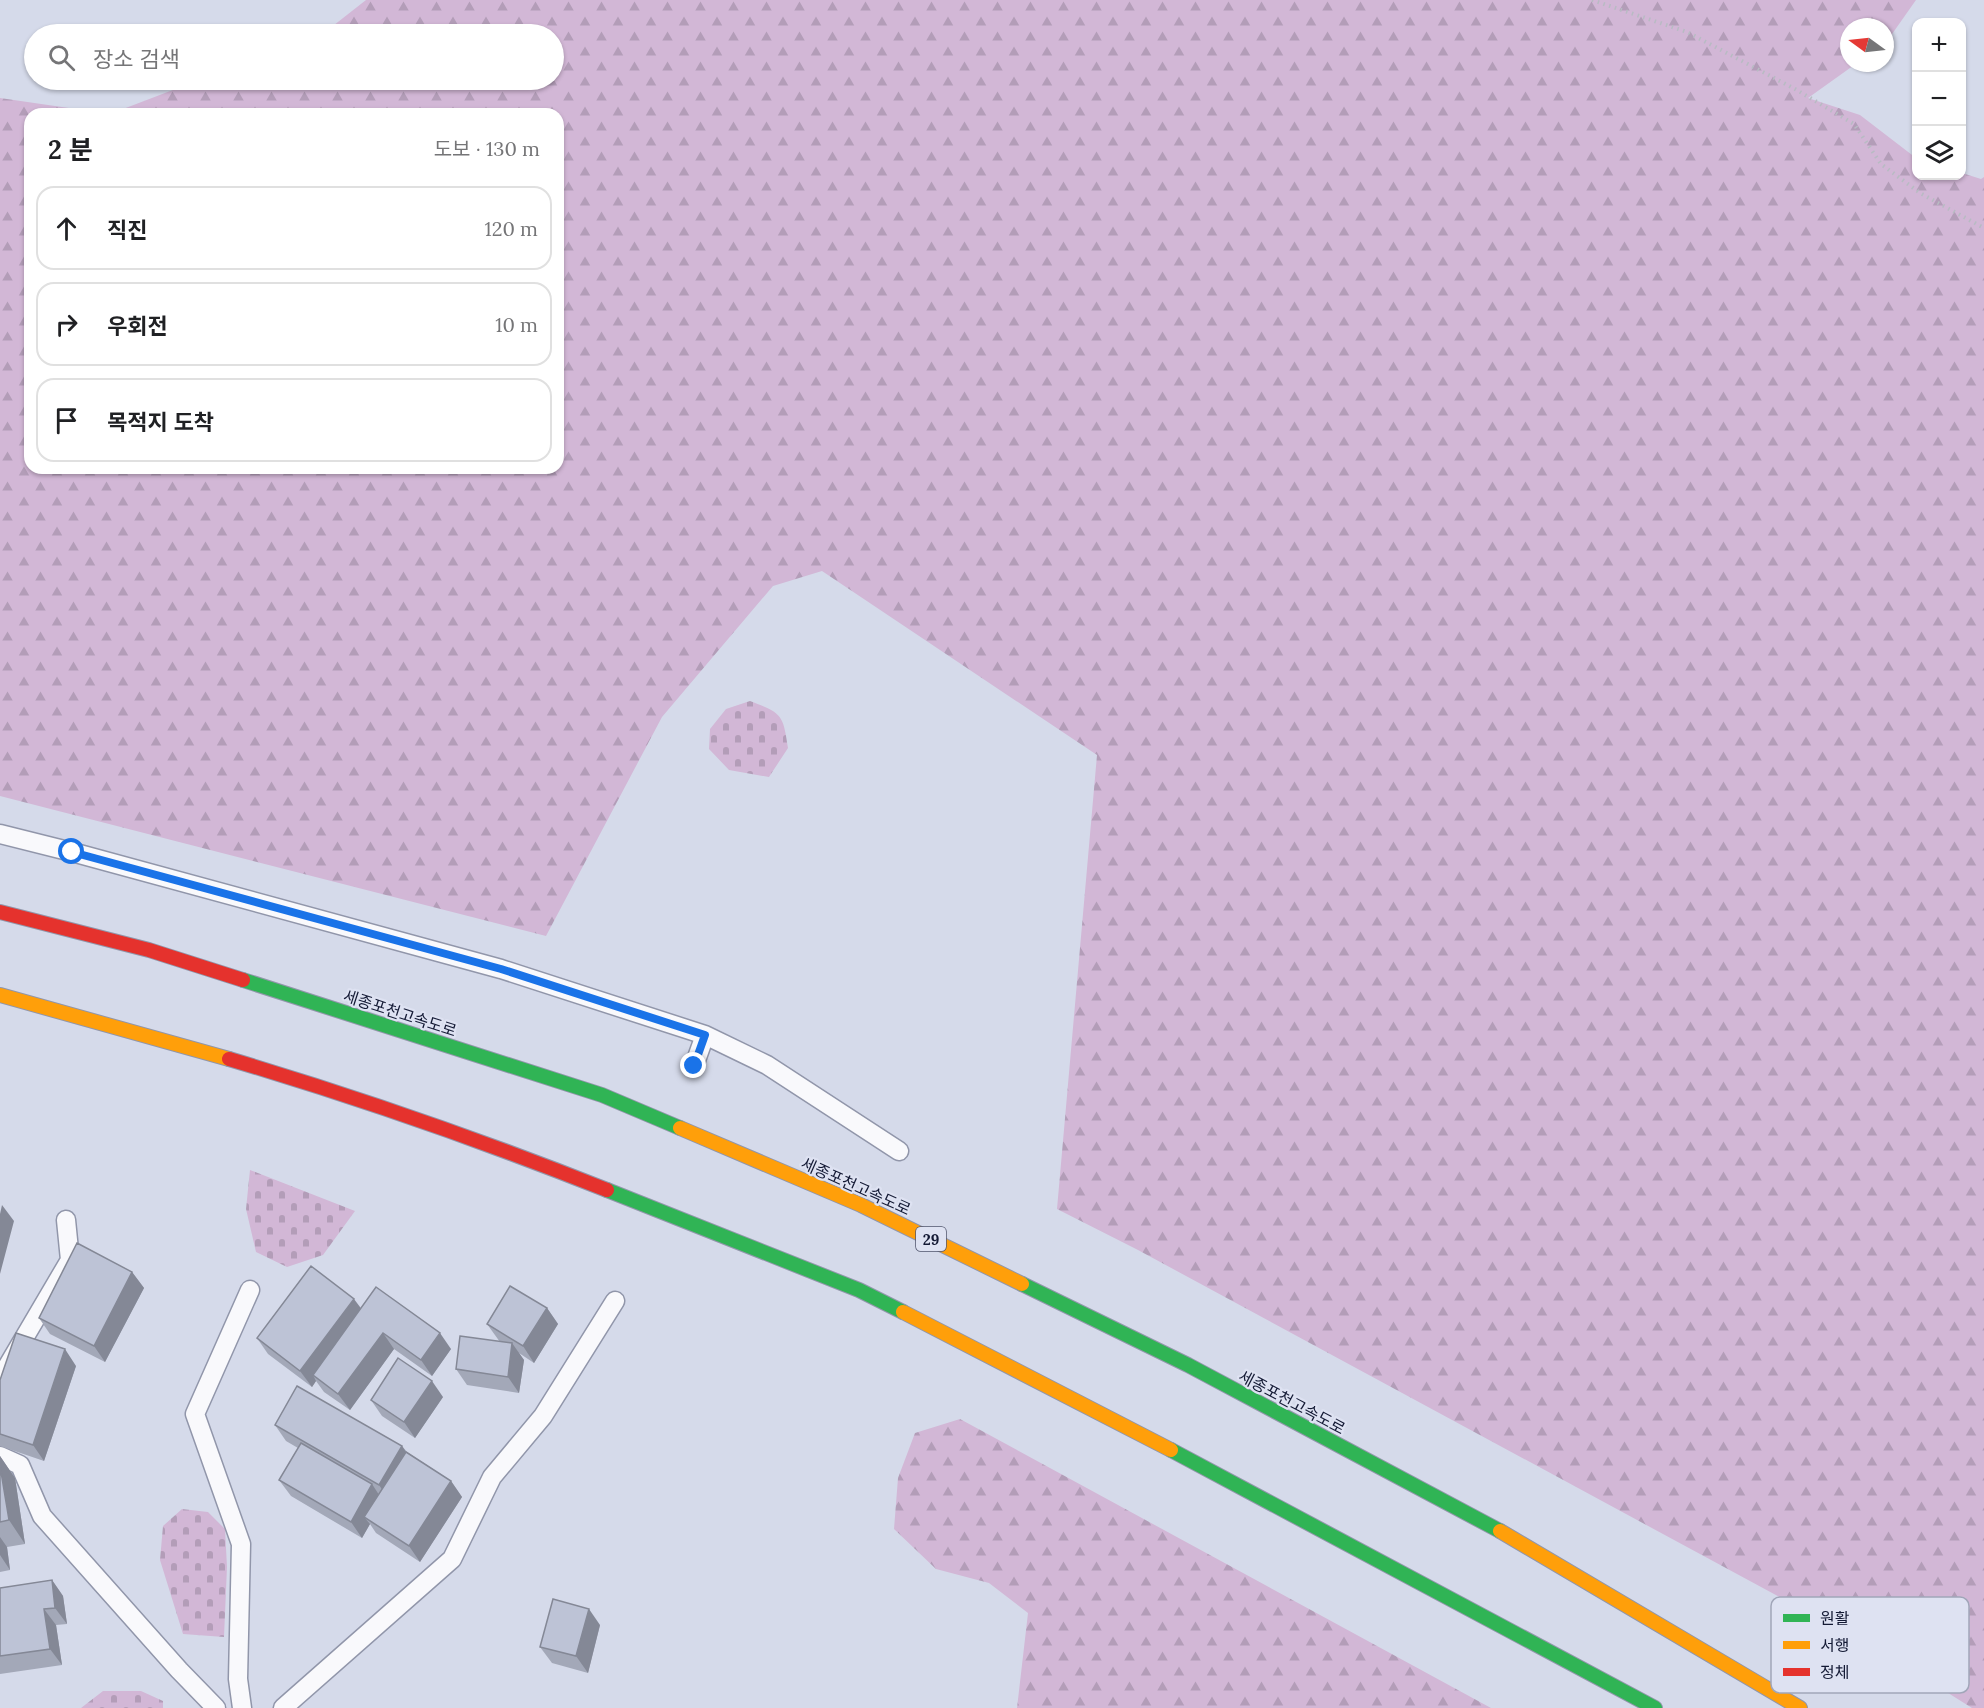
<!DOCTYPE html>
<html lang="ko">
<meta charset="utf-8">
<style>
body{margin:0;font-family:Lora,"Noto Sans KR",serif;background:#f6f6f6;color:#202124}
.controls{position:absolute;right:18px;top:18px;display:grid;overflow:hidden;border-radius:12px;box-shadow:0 2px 4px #0004}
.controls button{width:54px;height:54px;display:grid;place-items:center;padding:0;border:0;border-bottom:2px solid #e0e0e0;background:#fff;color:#202124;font:30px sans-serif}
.compass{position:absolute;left:1840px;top:18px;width:54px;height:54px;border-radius:50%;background:#fff;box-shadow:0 2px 4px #0004;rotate:285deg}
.stop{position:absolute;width:18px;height:18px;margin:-14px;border:4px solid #1a73e8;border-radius:50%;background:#fff}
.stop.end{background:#1a73e8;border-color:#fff;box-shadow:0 2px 6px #0008}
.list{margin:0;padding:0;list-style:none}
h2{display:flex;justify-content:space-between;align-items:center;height:78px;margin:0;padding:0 24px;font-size:26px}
h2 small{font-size:20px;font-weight:400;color:#757577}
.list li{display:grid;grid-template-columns:39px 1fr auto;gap:18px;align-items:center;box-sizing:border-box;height:84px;margin:0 12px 12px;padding:0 12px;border:2px solid #e0e0e0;border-radius:18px}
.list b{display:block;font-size:22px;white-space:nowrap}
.list em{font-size:20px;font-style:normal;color:#757577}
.icon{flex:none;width:33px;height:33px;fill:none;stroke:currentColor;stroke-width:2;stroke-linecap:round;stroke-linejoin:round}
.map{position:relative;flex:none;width:1984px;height:1708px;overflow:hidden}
.search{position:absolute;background:#fff;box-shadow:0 2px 4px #0004;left:24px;top:24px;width:540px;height:66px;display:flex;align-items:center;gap:15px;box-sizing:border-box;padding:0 21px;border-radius:33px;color:#757577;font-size:22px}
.panel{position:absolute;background:#fff;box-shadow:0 2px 4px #0004;left:24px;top:108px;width:540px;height:366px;border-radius:18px}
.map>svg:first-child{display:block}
.forest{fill:url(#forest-firs);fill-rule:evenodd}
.cemetery{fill:url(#cemetery-stones)}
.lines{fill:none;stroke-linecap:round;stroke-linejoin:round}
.lane-casing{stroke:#9196aa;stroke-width:21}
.fast-casing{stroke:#9196aa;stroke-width:16}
.slow-casing{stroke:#9196aa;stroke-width:16}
.jam-casing{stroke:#9196aa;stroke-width:16}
.path{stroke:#b8bbc3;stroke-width:4;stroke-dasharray:1.5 4.5;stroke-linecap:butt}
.lane{stroke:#f9f9fc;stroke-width:18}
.fast{stroke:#30b455;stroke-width:14}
.slow{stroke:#ff9f0a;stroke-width:14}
.jam{stroke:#e5322d;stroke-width:14}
.wall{fill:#a3a8b8}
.shaded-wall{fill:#848896}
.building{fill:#bdc3d6;stroke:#848896;stroke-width:1.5}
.route{stroke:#1a73e8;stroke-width:8}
.labels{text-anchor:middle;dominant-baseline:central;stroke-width:4.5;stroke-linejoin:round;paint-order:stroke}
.shield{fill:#dee2f2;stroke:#50556d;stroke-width:1.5}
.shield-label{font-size:15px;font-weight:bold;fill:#131934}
.street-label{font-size:16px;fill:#131934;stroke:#dee2f2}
.key{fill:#dee2f2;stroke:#a1a6b9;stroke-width:1.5}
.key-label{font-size:16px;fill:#131934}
</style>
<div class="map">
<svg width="1984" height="1708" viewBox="0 0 1984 1708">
<defs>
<pattern id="forest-firs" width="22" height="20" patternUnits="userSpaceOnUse" patternTransform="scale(1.5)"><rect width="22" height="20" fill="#d2b7d6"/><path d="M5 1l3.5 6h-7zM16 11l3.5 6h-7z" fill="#b39db8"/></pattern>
<pattern id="cemetery-stones" width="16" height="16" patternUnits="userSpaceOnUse" patternTransform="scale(1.5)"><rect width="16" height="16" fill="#d2b7d6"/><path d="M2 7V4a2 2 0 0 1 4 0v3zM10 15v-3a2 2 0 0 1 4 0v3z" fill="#b39db8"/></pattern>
</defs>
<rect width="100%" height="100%" fill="#d5daea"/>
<path class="forest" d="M366,0H1916L1885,44V27H1849V63H1857L1808,98L1860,115L1916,158V176H1962V173L1981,179L1984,177V1708H1972L1894,1659L1138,1250L1057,1209L1097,755L822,571L773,586L662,717L546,936L0,796V98L110,114L199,80H554V34H316L329,29ZM30,114H558V468H30Z
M960,1419L1491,1708H1017L1028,1613L989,1583L936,1569L894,1529L898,1478L915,1433Z"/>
<path class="cemetery" d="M750,701C782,713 783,714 788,748L769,777L729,770L709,749L710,729L726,709Z
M250,1170L355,1211L323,1255L287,1267L256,1252L246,1209Z
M182,1509L208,1512L225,1529L227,1567L224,1637L183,1634L160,1560L163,1526Z
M103,1691H141L163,1701V1708H81Z"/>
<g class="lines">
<g class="lane-casing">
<path id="lane" d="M0,834L72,852L501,969L705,1035L767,1065L899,1151
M694,1066L705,1035
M0,1379L70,1260L66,1220
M0,1456L20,1465L42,1516L179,1670L216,1708
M242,1708L238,1679L241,1544L195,1414L250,1290
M283,1708L452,1559L492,1477L543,1416L615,1301"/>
</g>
<g class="fast-casing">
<path id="fast" d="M243,980L602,1095L680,1128
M607,1190L859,1290L903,1312
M1022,1284L1188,1365L1500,1531
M1171,1450L1655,1708"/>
</g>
<g class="slow-casing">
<path id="slow" d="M0,995L229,1059
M680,1128L861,1205L1022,1284
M903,1312L1171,1450
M1500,1531L1800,1708"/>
</g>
<g class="jam-casing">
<path id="jam" d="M0,912L149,950L243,980
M229,1059C357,1097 483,1141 607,1190"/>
</g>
<path class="path" d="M1592,0L1687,32L1795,89L1854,124L1881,164L1920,193L1984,228"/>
<use href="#lane" class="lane"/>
<use href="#fast" class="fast"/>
<use href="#slow" class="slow"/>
<use href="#jam" class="jam"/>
</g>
<path class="wall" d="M132,1272L144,1288L105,1362L50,1334L39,1318Z
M361,1308L451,1349L432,1376L394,1349L350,1410L324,1392L316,1381L312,1387L268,1354L257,1338Z
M547,1308L558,1324L534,1363L519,1353L524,1360L519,1393L467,1385L456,1369L500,1342L487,1324Z
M76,1366L44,1461L0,1446V1380Z
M443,1397L415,1438L382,1416L371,1400Z
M275,1425L402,1446L407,1452L451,1481L462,1497L420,1562L376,1533L370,1524L362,1538L291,1496L279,1480L298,1448L286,1441Z
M0,1456L15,1478L25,1544L7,1547L10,1570L0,1572Z
M52,1580L63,1596L67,1624L56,1625L62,1665L0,1674V1588Z
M600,1625L588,1673L552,1663L540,1647Z"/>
<path class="shaded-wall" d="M2,1205L14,1221L0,1274V1214Z
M132,1272L144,1288L105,1362L94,1346Z
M354,1299L366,1315L313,1375L316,1381L312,1387L300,1371Z
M547,1308L558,1324L534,1363L523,1346Z
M383,1333L394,1349L350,1410L338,1394Z
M440,1333L451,1349L432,1376L421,1360Z
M512,1343L524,1360L519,1393L508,1377Z
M65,1349L76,1366L44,1461L33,1445Z
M432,1381L443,1397L415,1438L404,1422Z
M402,1446L413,1462L390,1501L379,1485Z
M0,1456L15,1478L25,1544L9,1520L0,1466Z
M451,1481L462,1497L420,1562L409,1546Z
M372,1484L383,1501L364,1517L370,1524L362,1538L351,1522Z
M0,1537L7,1547L10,1570L0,1555Z
M52,1580L63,1596L67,1624L55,1608Z
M44,1609L56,1625L62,1665L50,1649Z
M589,1609L600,1625L588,1673L576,1656Z"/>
<path class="building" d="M77,1243L132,1272L94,1346L39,1318Z
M311,1266L354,1299L300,1371L257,1338Z
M510,1286L547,1308L523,1346L487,1324Z
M376,1287L440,1333L421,1360L383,1333L338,1394L313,1375Z
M16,1333L65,1349L33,1445L0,1434V1380Z
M460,1336L512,1343L508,1377L456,1369Z
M398,1358L432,1381L404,1422L371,1400Z
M297,1386L402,1446L379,1485L275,1425Z
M301,1443L372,1484L351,1522L279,1480Z
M406,1452L451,1481L409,1546L364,1517Z
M0,1466L9,1520L0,1522Z
M52,1580L55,1608L44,1609L50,1649L0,1656V1588Z
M553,1599L589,1609L576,1656L540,1647Z"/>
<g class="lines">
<path class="route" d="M72,852L501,969L705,1035L694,1066"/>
</g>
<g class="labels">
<rect class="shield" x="916" y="1227" width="30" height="24" rx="4.5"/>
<g class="shield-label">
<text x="931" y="1239">29</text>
</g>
<g class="street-label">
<text transform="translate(400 1013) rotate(18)">세종포천고속도로</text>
<text transform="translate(856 1186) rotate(24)">세종포천고속도로</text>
<text transform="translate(1292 1402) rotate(28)">세종포천고속도로</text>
</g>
</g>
<rect x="1771" y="1597" width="198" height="96" rx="9" class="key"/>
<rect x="1783" y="1614" width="27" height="8" fill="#30b455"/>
<rect x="1783" y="1641" width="27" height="8" fill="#ff9f0a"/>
<rect x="1783" y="1668" width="27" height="8" fill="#e5322d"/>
<g class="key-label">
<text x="1820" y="1624">원활</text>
<text x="1820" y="1651">서행</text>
<text x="1820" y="1678">정체</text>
</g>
</svg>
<div class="controls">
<button>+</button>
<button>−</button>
<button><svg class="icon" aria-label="layers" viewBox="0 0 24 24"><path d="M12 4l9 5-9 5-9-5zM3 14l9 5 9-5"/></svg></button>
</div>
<svg class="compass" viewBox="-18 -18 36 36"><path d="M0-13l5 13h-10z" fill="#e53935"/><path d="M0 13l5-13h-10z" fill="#757577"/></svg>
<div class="stop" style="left:72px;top:852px"></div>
<div class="stop end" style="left:694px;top:1066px"></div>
<div class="search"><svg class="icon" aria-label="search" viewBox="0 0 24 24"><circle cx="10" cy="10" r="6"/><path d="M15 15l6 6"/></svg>장소 검색</div>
<section class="panel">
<h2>2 분<small>도보 · 130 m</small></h2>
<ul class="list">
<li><svg class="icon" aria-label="ahead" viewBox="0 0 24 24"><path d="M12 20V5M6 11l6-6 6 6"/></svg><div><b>직진</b></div><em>120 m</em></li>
<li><svg class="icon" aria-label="right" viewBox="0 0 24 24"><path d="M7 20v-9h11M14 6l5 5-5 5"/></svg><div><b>우회전</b></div><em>10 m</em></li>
<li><svg class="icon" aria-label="arrive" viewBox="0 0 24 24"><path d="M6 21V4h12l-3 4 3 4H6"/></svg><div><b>목적지 도착</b></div></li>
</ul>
</section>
</div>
